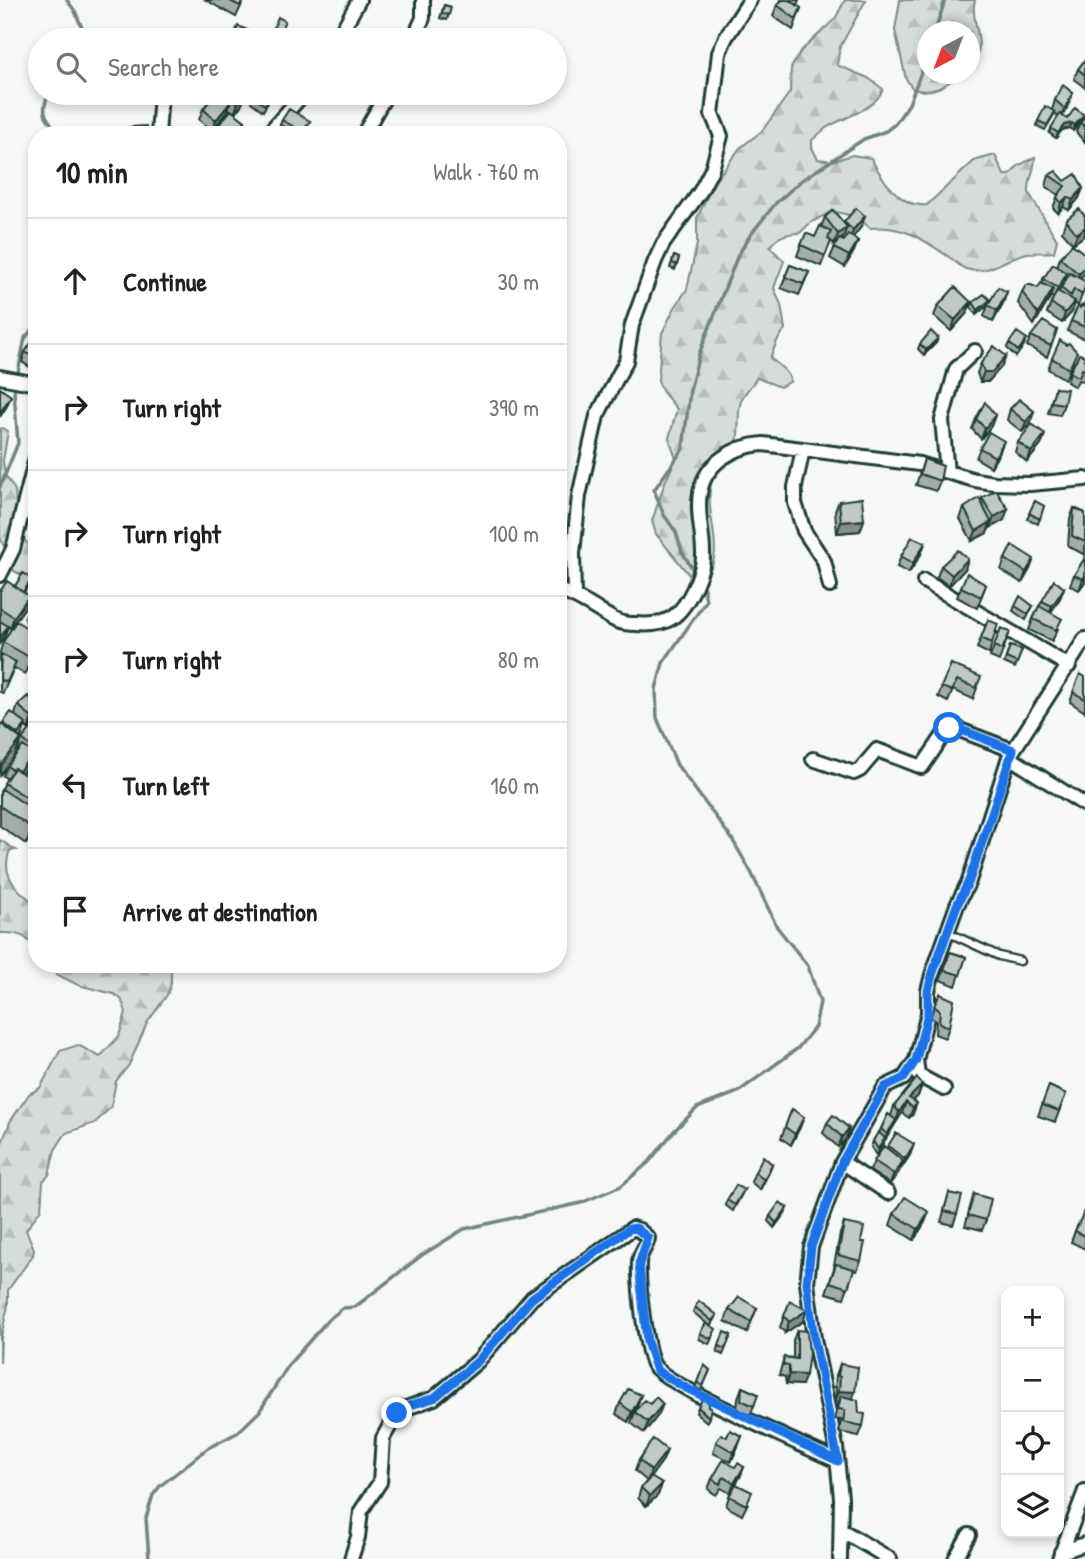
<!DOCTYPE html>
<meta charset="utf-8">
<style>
body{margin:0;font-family:"Patrick Hand",sans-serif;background:#f2f2f2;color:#202124}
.controls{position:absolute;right:21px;bottom:21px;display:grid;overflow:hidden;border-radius:14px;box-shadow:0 4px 10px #0003}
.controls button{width:63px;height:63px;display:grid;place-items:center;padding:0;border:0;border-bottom:2px solid #e0e0e0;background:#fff;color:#202124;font:35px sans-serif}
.compass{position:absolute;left:917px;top:21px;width:63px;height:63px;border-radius:50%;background:#fff;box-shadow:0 4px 10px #0003;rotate:222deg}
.stop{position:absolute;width:21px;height:21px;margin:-16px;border:5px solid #1a73e8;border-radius:50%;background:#fff}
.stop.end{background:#1a73e8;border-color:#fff;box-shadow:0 2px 7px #0008}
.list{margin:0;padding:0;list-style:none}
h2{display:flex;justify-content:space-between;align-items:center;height:91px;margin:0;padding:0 28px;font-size:30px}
h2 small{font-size:23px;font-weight:400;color:#757577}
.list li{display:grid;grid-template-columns:46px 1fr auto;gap:21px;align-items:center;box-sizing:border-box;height:126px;padding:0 28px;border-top:2px solid #e0e0e0}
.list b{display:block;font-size:26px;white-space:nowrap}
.list em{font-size:23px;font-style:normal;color:#757577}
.icon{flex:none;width:38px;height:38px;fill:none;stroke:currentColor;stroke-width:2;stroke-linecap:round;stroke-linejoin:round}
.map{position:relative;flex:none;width:1085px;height:1559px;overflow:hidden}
.search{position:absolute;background:#fff;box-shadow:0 4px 10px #0003;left:28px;top:28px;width:539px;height:77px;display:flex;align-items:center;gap:18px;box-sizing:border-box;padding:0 24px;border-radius:38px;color:#757577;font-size:26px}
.panel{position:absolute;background:#fff;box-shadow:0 4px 10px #0003;left:28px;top:126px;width:539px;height:847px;border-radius:28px}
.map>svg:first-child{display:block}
.forest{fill:url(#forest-firs);stroke:#7a8c88;stroke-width:2}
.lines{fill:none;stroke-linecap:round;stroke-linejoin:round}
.stream{stroke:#72857f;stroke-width:3.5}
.lane-casing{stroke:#1f3d34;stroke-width:11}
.street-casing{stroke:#1f3d34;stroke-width:18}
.lane{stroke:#fff;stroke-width:6}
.street{stroke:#fff;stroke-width:12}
.wall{fill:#a5adaa;stroke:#1f3d34;stroke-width:2}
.shaded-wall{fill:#868d8b;stroke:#1f3d34;stroke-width:2}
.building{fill:#c0c9c6;stroke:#1f3d34;stroke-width:2}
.route{stroke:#1a73e8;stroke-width:9}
</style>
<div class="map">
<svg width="1085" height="1559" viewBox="0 0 1085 1559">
<defs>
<pattern id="forest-firs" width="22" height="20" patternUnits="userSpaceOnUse" patternTransform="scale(1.75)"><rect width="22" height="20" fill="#d6dcdb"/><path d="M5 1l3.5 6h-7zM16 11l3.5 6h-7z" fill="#b7bebd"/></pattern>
</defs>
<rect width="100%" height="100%" fill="#f6f7f7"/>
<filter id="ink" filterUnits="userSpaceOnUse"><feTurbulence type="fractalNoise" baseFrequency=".0143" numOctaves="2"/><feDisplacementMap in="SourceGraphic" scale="14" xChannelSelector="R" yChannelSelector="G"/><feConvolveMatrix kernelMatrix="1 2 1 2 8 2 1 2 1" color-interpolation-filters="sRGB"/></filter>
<g filter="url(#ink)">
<path class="forest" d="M845,0H866L840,47L837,65L868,78L883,89C875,111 843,117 826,128C821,132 817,136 812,140V148L818,159L833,161L852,155L871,158C881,178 901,209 927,205L974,161L995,155L1004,175H1010L1018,166L1035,157C1035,170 1028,180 1029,193L1057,240L1054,252C1046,253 1036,252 1027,253C1006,257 989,276 966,269C960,267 954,260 949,257C923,239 902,224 870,228L857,217L832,211L809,224L800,233C789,233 776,236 770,247L784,261L774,288L781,305L785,329L777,341L770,358C778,365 790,371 790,382L780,387L757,378C752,385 744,393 741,401C736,414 742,436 733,454C728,465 714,471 711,484C703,517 731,556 700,582L694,581L656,534L652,521L665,482L676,459L669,438L677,409L662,391L658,380L662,333L674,309L687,289L697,244V218L713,184L740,148L762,131L790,92L791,68L801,51L835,19Z
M900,0H975C969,24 990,44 970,67V32H928V74H961C946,85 933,95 913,89L906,79L895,30Z
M3,428L8,431L3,461L5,475L15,490L16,509L25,541L37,553V583L14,571L0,537V429Z
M37,588V635L29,632L24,617L33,602Z
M0,840L16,850H10C0,874 17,892 37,904V955C29,936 20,932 0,933Z
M44,964H171V983L167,995L147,1023L129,1065L116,1081L111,1107L95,1123L66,1133L55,1150L49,1175L43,1181L41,1209L26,1230L34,1249L33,1255L8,1290V1305L1,1337L0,1363V1148L10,1122L29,1094L40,1088L60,1051L78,1045L100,1057L119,1036L126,1012L121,999L114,994L78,985L56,974Z"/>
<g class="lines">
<path class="stream" d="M67,0L75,11L87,40
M935,32L945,0
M49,93C39,114 47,119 61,135
M17,377L25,338L37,324
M0,487L18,443L14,392L16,384
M696,574L682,552L676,532L664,515L654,490L683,449L690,390L699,354L738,255L751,234L776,203L802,180L864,139L886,131L895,124L909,104L928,54
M149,1559L146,1518L153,1495L160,1486L208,1448L237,1433L259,1412L290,1363L328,1320L343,1308L355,1307L422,1255L464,1229L581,1203L621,1186L649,1162L674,1131L697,1108L738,1092L798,1048L815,1027L820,1002L808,966L777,927L751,872L732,839L677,765L657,718L656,689L663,663L706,601L704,589L699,581"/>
<g class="lane-casing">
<path id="lane" d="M947,932L999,956L1020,961"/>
</g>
<g class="street-casing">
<path id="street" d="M337,40L359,0
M413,40L423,18V0
M158,135L161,93
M267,135L304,93
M363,135L387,93
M0,377L37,384
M803,449L795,487V503L804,531L824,561L830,586
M947,472L942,420L956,369L975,351
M0,575L13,549L37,454
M924,581L1069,666
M558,590C574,595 587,603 601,612C607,615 614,621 620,622C625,624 631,624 636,624C668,627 681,616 694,588C698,578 703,569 703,557C704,536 696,514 700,493C705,462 735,446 763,444L919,464L975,480L994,483L1030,484L1085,479
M574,595L573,553L579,496L597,416L626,361L632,325L655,261L663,244L700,192L712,169L721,136L712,114L719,53L726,37L750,0
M1009,757L1085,805
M813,759L854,773L860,770L877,750L922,767L947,730L952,727L1012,750
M916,1060L918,1075L944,1089
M842,1162L888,1193
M841,1530L890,1559
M1061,1552L1085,1544
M351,1559L358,1537L361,1511L380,1482L383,1438L398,1411L434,1398L478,1361L532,1298L633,1228L639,1230L648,1238C647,1247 639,1253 639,1263C638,1284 645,1346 653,1364C662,1384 809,1448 837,1461
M840,1559L841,1498L836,1447L814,1339L807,1283L811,1247L842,1162L885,1087L904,1078L916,1060L928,1013V991L932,975L957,905L969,881L1009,757L1085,639
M955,1559L969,1535
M1059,1559L1085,1491"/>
</g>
<use href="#lane" class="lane"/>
<use href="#street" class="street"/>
</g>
<path class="wall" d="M206,0H244L236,17Z
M779,0H799L797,5L801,8L793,30L773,16L777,5L781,1Z
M444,5L451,7L447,20L440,18Z
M1085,60V88L1074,79L1078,69Z
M207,93H221L220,94L221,95L222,93H246L242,104L235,114L245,121L241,132L238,135H215L218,126L230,110L228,108L226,113L212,130L199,120L203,109L212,97Z
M253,97L269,101L263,111L251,102Z
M1055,100L1069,104L1062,116L1067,119L1084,115L1082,120L1085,118V143L1076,132L1080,122L1073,131L1070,128L1062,130L1056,138L1049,133L1058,117L1055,113L1045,130L1037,126L1038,121L1052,110Z
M282,120L310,121L304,135H275Z
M1049,175L1083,188L1079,198L1069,210L1063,207L1058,213L1053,208L1058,195L1046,186Z
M865,216L861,227L853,237L858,241L854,251L845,267L830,258L837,242L834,244L831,241L821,266L797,256L801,245L815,237L821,227L825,217L844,223Z
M1085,216V235L1073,244L1062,231L1066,220Z
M1072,244L1080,279L1085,287L1078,306L1075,303L1072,312L1062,323L1047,313L1053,298L1050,296L1034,325L1018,303L1022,292L1038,288L1042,284L1043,279L1057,266L1060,258Z
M674,256L679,258L675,270L670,268Z
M790,265L809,272L799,295L781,288Z
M1007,292L1003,303L993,322L984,316L988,305Z
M990,300L988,305L976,315L971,307L973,302Z
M971,302L967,313L951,331L934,316L938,306Z
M1085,302V337L1084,339L1067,331L1071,321L1080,308L1083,306Z
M1057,330L1047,357L1027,346L1031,336Z
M938,338L936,343L924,355L918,349L920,344Z
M37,342V364L34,370L22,362L25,352Z
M1009,343L1025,344L1016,357L1007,348Z
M1066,345L1073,363L1065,379L1048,369L1052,358Z
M1006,356L1002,366L988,382H980L977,373L981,363Z
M1085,356V377L1084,381L1078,380L1075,387L1067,382L1070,372Z
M1055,388L1064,404L1060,415L1048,413Z
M1010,409L1031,422L1022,432L1007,420Z
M995,415L991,426L981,439L972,429L976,419Z
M1045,434L1041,445L1027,462L1015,452L1018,442Z
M980,448L1000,451L991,467L976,458Z
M924,459L940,481L936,491L916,485Z
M37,493V504L33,503Z
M982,498L1004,520L990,528V527L987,533L972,541L960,519L964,508L981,502Z
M839,501L864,520L860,531L837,533L835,511Z
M1035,501L1044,506L1038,524L1027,519Z
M1074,508L1085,513V555L1068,546L1070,519Z
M37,516V530L33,527Z
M925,543L921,554L909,573L897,567L901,556Z
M1085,558V582L1079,590L1070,585L1074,575Z
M1005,559L1030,569L1022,583L1001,570Z
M941,566L965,569L949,586L937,577Z
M32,579L24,593L29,596L25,607L10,628L8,627L4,637L0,643V591Z
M986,585L977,608L957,597L961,587Z
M1064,588L1060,598L1051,612L1058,629L1052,641L1029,630L1033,619L1042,601Z
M1015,606H1033L1026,620L1013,611Z
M988,620L992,643L989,654L977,648Z
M1001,628L1010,632L999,661L990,657Z
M37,634V654L25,674L14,668L3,693L0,692V652L3,642Z
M1010,646L1022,650L1015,668L1004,663Z
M951,664L977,688L973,699L953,690L948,702L938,697Z
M37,670V686L32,683Z
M1080,674L1085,677V712L1070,702Z
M37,702V720L28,729L25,726L22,735L20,738L21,739L15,755L0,775V723L2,725L3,723L15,715L18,705L36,704Z
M37,729V756L32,761L31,760L29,764L22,773L32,780L37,771V828L26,844L0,826V792L7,779L3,776L7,766L19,751L18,750L22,739Z
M950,952L966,957L956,986L940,980Z
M940,994L949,1027L945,1038L935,1034L936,1021L930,1017Z
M922,1085L918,1096L913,1101V1114L909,1118L902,1113L876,1155L871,1147L873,1141L879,1133L888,1114L891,1116L894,1106Z
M1049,1086L1066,1094L1055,1122L1038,1116Z
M792,1109L804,1117L800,1127L791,1145L781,1138Z
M827,1123L849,1128L846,1139L838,1147L823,1133Z
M914,1144L910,1155L890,1184L870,1171L874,1161L887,1148L888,1146Z
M772,1164L768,1174L760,1190L751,1182L755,1172Z
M744,1190L733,1211L725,1205L727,1200Z
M949,1193L957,1214L953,1225L941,1222Z
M974,1194L986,1220L982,1230L965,1226Z
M787,1208L785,1213L774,1228L768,1221L770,1216Z
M1085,1212V1249L1071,1242L1075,1231Z
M894,1214L925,1222L914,1240L890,1225Z
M844,1223L861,1242V1261L857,1271L854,1270L844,1298L826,1293L835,1265H834L840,1234Z
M790,1301L807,1310L803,1321L785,1333L780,1327Z
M695,1307L717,1315L715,1320L710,1326L714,1335L709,1344L699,1339L700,1333L707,1324L693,1312Z
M757,1308L747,1333L725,1321L729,1310Z
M797,1330L802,1385L786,1384L785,1377L779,1375L784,1357L793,1358V1340Z
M724,1332L731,1335L723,1355L717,1352Z
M840,1364L863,1426L859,1436L839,1432L841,1420L834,1419L839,1402H835L836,1387H835L836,1375Z
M704,1365L710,1370L701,1391L695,1388Z
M742,1387L758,1394L750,1416L737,1410L738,1398Z
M641,1395L637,1406L628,1422L616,1414L620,1403Z
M650,1404L659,1414L644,1433L631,1423L635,1412Z
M698,1407L709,1417L707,1422L696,1413Z
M742,1436L731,1462L713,1453L716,1442Z
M667,1450L663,1460L648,1480L662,1484L658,1495L646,1506L638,1498L641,1488L647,1481L635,1471L639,1460Z
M735,1467H744L740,1477L730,1493L721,1488L716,1495L708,1489L712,1479Z
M729,1496L748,1503L742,1515L726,1506Z"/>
<path class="shaded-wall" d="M246,93L242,104L234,114L238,103Z
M1073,93L1069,104L1061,119L1065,109Z
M230,103L226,113L212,130L216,120Z
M1084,115L1082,120L1073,131L1075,125Z
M245,121L241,132L238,135H235L237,131Z
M1072,123L1070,128L1062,130L1056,138L1058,133L1064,125Z
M1083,188L1079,198L1069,210L1073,200Z
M1067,197L1063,207L1058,213L1061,203Z
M865,216L861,227L850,241L853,230Z
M847,227L843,238L834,244L838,234Z
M1085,227V235L1073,244L1077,234Z
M858,241L854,251L845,267L849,256Z
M1085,267V273L1075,285L1079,274Z
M1067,273L1064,284L1054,299L1058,288Z
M1053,289L1049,300L1034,325L1038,314Z
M1007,292L1003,303L993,322L997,311Z
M990,300L988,305L976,315L978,310Z
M1075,301L1072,312L1062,323L1065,313Z
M971,302L967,313L951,331L955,320Z
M938,338L936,343L924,355L926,350Z
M1006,356L1002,366L988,382H980L984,372Z
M11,396L7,406L0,417L1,411Z
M1034,411L1031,422L1022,432L1026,422Z
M995,415L991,426L981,439L985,428Z
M1045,434L1041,445L1027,462L1031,452Z
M1004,441L1000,451L991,467L995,457Z
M1008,509L1004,520L990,528L994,517Z
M864,520L860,531L837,533L841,522Z
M991,522L987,533L972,541L976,531Z
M925,543L921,554L909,573L913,563Z
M558,544H564L562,549H558Z
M968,559L965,569L949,586L952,575Z
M1034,559L1030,569L1022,583L1026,572Z
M1085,576V582L1079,590L1083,579Z
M1064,588L1060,598L1048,617L1052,606Z
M29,596L25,607L10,628L14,617Z
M8,626L4,637L0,643V638Z
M37,648V654L25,674L31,658Z
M37,713V720L28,729L32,718Z
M26,724L22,735L14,745L18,734Z
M21,739L15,755L0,775V770L2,764Z
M37,750V756L32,761L36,751Z
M33,753L29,764L13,784L17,774Z
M37,821V828L26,844L32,828Z
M922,1085L918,1096L909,1105V1098Z
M906,1102L902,1113L885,1140L887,1134L896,1121L899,1112Z
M917,1103L913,1114L909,1118L913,1108Z
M804,1117L800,1127L791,1145L795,1134Z
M849,1128L846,1139L838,1147L842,1137Z
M914,1144L910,1155L901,1169L905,1159Z
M903,1161L899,1172L890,1184L894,1174Z
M772,1164L768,1174L760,1190L764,1180Z
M787,1208L785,1213L774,1228L776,1223Z
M929,1212L925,1222L914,1240L918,1229Z
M807,1310L803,1321L785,1333L789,1322Z
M789,1374L806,1375L802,1385L786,1384Z
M839,1391L855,1392L851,1403L841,1396L839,1402H835Z
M641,1395L637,1406L628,1422L632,1412Z
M663,1404L659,1414L644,1433L648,1422Z
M742,1436L738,1447L731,1462L734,1452Z
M667,1450L663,1460L647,1482L651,1471Z
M744,1467L740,1477L730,1493L734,1483Z
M662,1484L658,1495L646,1506L650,1496Z"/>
<path class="building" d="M228,0H243L240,6Z
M782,0H790L801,8L796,19L777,5Z
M444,5L451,7L449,15L442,13Z
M278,17L285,21L279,33L284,36L282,40H269Z
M238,26L254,33L251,40H232Z
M350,30L364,36L362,40H346Z
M298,33L306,39V40H293Z
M1085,60V75L1078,69Z
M1063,85L1073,93L1065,109L1055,100Z
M216,93H218L230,103L216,120L203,109Z
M226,93H246L238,103Z
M256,93H266L271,96L265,105L253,97Z
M1045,106L1055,112L1047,125L1038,121Z
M1075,108L1084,115L1075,125L1072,123L1064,125L1058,133L1051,128L1060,114L1067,119Z
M289,109L310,121L303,132L282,120Z
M231,110L245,121L237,131L230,126L226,131L218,126Z
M1085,118V128L1080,122Z
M281,125L298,135H275Z
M146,126V135H130V127Z
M249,126L258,133L256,135H241Z
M1056,171L1065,181L1076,174L1083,188L1073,200L1067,197L1061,203L1057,197L1065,186L1049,175Z
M856,208L865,216L853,230L844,222Z
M1079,209L1085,216V227L1077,234L1066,220Z
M833,210L847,227L838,234L825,217Z
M820,226L831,231L828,239L831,241L825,256L801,245L806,233L815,237Z
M848,234L858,241L849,256L834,248L839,239L844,241Z
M1072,244L1085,254V267L1079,274L1060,258Z
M674,256L679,258L677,265L672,263Z
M1053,264L1067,273L1058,288L1043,279Z
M790,265L809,272L803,284L785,277Z
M1070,273L1085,281V287L1082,295L1074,289L1071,296L1061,288Z
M1041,283L1053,289L1038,314L1022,292L1026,285H1031L1038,288Z
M955,287L971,302L955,320L938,306Z
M998,287L1007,292L997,311L988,305Z
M1057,291L1075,301L1065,313L1051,303Z
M984,294L990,300L978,310L973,302Z
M1082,305L1085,308V327L1071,321L1078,306L1080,308Z
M1043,321L1057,330L1051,346L1031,336Z
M931,331L938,338L926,350L920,344Z
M1017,332L1027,339L1018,351L1009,343Z
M33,340L37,342V359L25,352Z
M1060,340L1066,345L1069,343L1077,352L1069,369L1052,358Z
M994,346L1006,356L992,372H984L981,363Z
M1079,354L1085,356V370L1082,369L1079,377L1070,372Z
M0,388L11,396L1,411H0Z
M1055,388L1067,389L1064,404L1051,402Z
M1019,399L1034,411L1026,422L1010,409Z
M985,402L995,415L985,428L976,419Z
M1032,424L1045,434L1031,452L1018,442Z
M989,432L1004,441L995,457L980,448Z
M924,459L943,466L940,481L920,474Z
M558,489L565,491L561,506L558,505Z
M996,490L1008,509L994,517L982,498Z
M862,498L864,520L841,522L839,501Z
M979,498L991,522L976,531L964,508Z
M1035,501L1044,506L1040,519L1029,513Z
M1074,508L1085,513V542L1072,536Z
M558,535H564V544H558Z
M912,537L925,543L913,563L901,556Z
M1012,545L1034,559L1026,572L1005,559Z
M958,550L968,559L952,575L941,566Z
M1085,558V576L1083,579L1074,575Z
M23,573L32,579L23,592L15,586Z
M967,573L986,585L981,597L961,587Z
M1054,580L1064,588L1052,606L1042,601Z
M7,581L29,596L14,617L0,608V591Z
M1020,596L1033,606L1028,614L1015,606Z
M1039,606L1062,619L1056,630L1033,619Z
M988,620L998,624L992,643L981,638Z
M0,621L8,626L0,638Z
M16,621L37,634V648L31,658L3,642Z
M1001,628L1010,632L1002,650L994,646Z
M1010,646L1022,650L1017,663L1006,658Z
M1,654L16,662L7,682L1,680L0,682Z
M951,664L981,677L976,688L957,680L952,691L941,687Z
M1080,674L1085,677V699L1073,692Z
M28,696L37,705V713L32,718L18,705Z
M11,712L26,724L18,734L3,723Z
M0,723L21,739L2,764L0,763Z
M33,726L37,729L36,751L22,739Z
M23,746L33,753L19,771L14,768L13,770L7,766Z
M14,768L37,783V797L31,793L28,798L4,783Z
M2,789L31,808L33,806L37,808V821L32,828L0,806V792Z
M950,952L966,957L960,975L944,970Z
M940,994L954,1000L949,1027L939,1023L940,1011L934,1006Z
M917,1078L922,1085L909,1098L917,1103L913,1108L906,1102L899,1112L894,1106Z
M1049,1086L1066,1094L1059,1111L1042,1105Z
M792,1109L804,1117L795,1134L785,1127Z
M888,1114L896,1120L887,1134L881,1129Z
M833,1115L849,1128L842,1137L827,1123Z
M878,1132L885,1138L878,1149L873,1141Z
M896,1133L914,1144L905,1159L888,1146Z
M884,1146L903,1161L894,1174L874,1161Z
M763,1156L772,1164L764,1180L755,1172Z
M736,1185L744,1190L735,1205L727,1200Z
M949,1193L962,1196L957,1214L944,1211Z
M974,1194L991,1199L986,1220L968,1215Z
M905,1197L929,1212L918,1229L894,1214Z
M780,1202L787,1208L776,1223L770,1216Z
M1084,1212H1085V1236L1075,1231Z
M844,1223L864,1227L861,1242H865L861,1261L838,1255Z
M836,1264L854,1269L848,1288L830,1282Z
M739,1297L757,1308L751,1322L729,1310Z
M699,1301L717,1315L712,1321L695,1307Z
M790,1301L807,1310L789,1322L784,1316Z
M706,1323L716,1329L711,1339L700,1333Z
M797,1330L807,1331L809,1354L806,1375L789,1374V1366L783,1365L784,1357L797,1359Z
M724,1332L731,1335L725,1349L719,1346Z
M840,1364L858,1367L855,1392L839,1391L840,1377L838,1376Z
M704,1365L710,1370L703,1386L697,1382Z
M742,1387L758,1394L754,1406L741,1400Z
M628,1389L641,1395L632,1412L620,1403Z
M705,1394L712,1398L708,1407L711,1408L709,1417L698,1407Z
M841,1396L858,1400L859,1413L865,1414L863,1426L843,1422L845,1410L838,1409Z
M656,1397L663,1404L648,1422L635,1412L644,1400L650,1404Z
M730,1430L742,1436L734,1452L716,1442L721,1434L727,1437Z
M653,1439L667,1450L651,1471L639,1460Z
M723,1460L735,1467L738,1463L744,1467L734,1483L724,1477L720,1484L712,1479Z
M651,1477L662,1484L650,1496L641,1488Z
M736,1484L752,1492L746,1505L729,1496Z"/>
</g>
<g class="lines" filter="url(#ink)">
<path class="route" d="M397,1413L401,1408L434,1398L478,1361L532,1298L629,1229L636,1228L648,1238L639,1264L647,1342L657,1371L686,1388L838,1461L814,1339L807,1283L811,1247L842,1162L885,1087L904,1078L916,1060L928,1013V991L932,975L957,905L969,881L1013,750L954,727L949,728"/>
</g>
</svg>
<div class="controls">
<button>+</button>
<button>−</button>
<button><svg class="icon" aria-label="locate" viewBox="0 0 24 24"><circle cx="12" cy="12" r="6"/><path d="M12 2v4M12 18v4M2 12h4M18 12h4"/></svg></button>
<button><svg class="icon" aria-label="layers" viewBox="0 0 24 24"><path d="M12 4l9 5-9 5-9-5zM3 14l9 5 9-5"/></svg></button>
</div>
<svg class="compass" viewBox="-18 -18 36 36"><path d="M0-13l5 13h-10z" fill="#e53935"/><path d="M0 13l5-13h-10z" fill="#757577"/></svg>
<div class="stop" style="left:949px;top:728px"></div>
<div class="stop end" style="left:397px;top:1413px"></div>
<div class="search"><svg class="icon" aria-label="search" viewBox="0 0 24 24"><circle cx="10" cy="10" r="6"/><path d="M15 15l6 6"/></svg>Search here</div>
<section class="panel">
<h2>10 min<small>Walk · 760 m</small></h2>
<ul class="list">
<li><svg class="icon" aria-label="ahead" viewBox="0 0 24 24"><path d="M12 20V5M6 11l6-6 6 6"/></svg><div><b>Continue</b></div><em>30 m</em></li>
<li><svg class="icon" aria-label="right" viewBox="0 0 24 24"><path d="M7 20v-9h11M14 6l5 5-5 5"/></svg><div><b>Turn right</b></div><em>390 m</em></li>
<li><svg class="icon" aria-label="right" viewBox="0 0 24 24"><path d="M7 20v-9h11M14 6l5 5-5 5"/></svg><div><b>Turn right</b></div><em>100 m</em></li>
<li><svg class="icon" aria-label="right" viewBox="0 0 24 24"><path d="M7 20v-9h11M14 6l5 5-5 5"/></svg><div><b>Turn right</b></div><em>80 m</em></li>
<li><svg class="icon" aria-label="left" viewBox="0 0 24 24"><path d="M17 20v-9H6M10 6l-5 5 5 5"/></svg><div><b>Turn left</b></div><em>160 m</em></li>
<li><svg class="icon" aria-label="arrive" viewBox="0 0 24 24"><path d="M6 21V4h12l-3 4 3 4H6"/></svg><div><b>Arrive at destination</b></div></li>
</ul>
</section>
</div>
